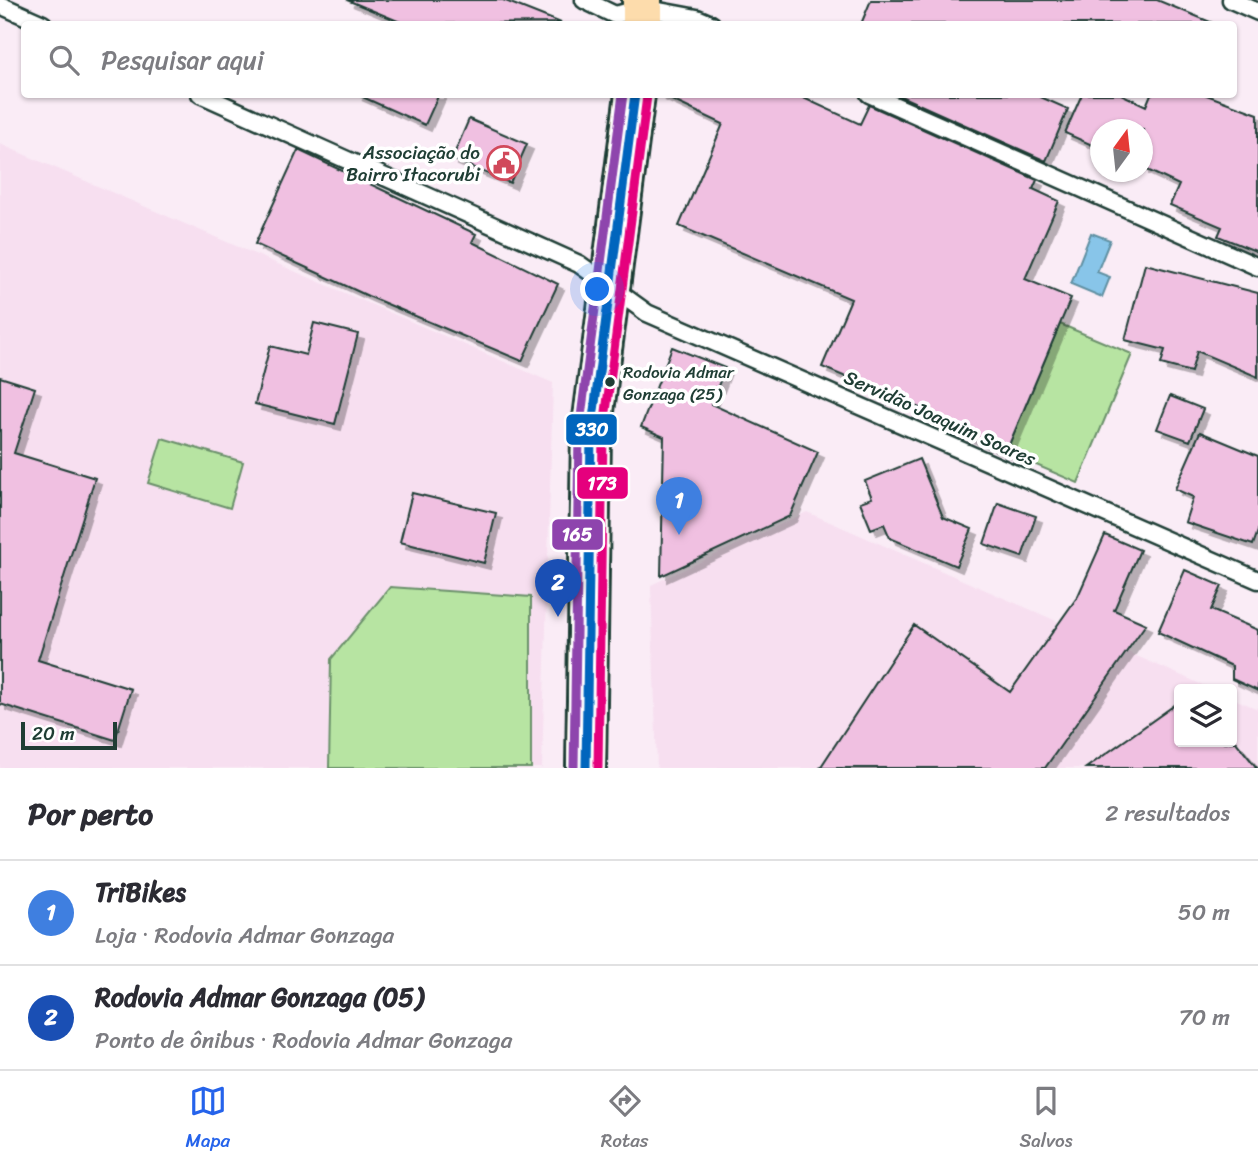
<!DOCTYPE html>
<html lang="pt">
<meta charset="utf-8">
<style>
body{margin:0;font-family:Sriracha,sans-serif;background:#f2f2f3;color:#2b2b33}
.controls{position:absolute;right:21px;bottom:21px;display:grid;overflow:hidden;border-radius:7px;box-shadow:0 2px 5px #0004}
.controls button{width:63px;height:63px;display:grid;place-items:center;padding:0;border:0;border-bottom:2px solid #e1e1e2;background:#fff;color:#2b2b33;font:35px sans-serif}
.compass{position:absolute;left:1090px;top:119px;width:63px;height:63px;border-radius:50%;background:#fff;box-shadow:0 2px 5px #0004;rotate:15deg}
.scale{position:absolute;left:21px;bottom:18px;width:96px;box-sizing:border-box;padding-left:7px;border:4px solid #1f3d34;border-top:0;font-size:19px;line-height:24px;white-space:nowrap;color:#1f3d34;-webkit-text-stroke:5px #fff;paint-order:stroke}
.you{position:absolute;left:598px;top:290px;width:24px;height:24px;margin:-18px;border:5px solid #fff;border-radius:50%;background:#1a73e8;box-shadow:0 0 0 10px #1a73e833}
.badge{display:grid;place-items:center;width:46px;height:46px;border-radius:50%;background:#2563eb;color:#fff;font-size:23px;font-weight:700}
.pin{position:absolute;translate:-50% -58px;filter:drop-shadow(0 2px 4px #0008)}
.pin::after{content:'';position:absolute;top:37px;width:24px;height:21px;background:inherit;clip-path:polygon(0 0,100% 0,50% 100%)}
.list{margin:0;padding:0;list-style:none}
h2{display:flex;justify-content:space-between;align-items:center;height:91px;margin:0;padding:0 28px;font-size:30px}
h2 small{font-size:23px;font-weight:400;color:#7c7c81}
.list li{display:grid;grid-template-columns:46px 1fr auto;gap:21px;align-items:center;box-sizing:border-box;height:105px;padding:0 28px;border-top:2px solid #e1e1e2}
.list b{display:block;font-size:26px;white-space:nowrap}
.list p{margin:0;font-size:23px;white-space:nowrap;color:#7c7c81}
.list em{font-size:23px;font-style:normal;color:#7c7c81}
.icon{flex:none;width:38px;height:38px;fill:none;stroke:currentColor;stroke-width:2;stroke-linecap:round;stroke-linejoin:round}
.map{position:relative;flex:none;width:1258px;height:768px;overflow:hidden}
.search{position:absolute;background:#fff;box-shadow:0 2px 5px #0004;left:21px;right:21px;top:21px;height:77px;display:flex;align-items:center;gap:18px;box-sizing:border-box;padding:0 24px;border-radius:7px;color:#7c7c81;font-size:26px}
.sheet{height:301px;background:#fff}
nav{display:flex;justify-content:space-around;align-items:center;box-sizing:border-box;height:98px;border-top:2px solid #e1e1e2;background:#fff;font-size:19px;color:#7c7c81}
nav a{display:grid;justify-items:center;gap:4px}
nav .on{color:#2563eb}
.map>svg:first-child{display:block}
.built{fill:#f7dff0}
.green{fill:#b7e4a2;stroke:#6b906b;stroke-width:2}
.water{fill:#88c5e9;stroke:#5e8fa1;stroke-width:2}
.building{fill:#f0c0e1;stroke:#1f3d34;stroke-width:2;filter:url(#shadow)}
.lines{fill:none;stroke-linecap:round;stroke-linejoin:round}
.lane-casing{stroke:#1f3d34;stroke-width:21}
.primary-casing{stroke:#1f3d34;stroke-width:44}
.lane{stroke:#fff;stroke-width:16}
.primary{stroke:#fddcac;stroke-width:38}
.bus-1-casing{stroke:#fff;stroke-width:14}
.bus-2-casing{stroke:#fff;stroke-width:14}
.bus-3-casing{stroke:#fff;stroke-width:14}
.bus-1{stroke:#0065bd;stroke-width:9}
.bus-2{stroke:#e5007d;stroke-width:9}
.bus-3{stroke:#8e44ad;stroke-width:9}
.bus-dot{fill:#1f3d34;stroke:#fff;stroke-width:2.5}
.labels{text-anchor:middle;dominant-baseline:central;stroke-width:7;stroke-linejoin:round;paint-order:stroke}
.bus-label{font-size:17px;fill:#1f3d34;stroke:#fff;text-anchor:start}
.poi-label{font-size:19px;fill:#1f3d34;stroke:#fff;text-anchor:end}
.street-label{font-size:19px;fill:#1f3d34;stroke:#fff}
.line-badge{stroke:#fff;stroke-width:2.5}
.badge-label{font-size:19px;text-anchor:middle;font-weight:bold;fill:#fff}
</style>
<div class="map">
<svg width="1258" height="768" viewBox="0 0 1258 768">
<defs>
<filter id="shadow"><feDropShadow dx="6" dy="6" stdDeviation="0" flood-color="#0004"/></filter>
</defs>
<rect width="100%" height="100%" fill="#faecf6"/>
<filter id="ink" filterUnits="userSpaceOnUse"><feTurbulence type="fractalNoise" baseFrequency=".0143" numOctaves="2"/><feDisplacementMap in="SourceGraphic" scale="14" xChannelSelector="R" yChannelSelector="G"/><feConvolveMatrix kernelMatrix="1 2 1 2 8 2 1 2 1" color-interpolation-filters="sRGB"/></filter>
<g filter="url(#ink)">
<path class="built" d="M0,144L553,383L542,768H0Z
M807,512L1212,689H1179V742H1232V698L1258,709V768H657L651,585Z"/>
<path class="green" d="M1060,324L1132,354L1078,483L1006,452Z
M162,438L243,462L230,508L148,483Z
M390,587L531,597V768H329L331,659Z"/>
<path class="water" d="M1091,233L1110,240L1097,272L1110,277L1102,297L1071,284Z"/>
<path class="building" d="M347,0H503L561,23L405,24Z
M871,0H1157L1215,24H861Z
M356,94H439L425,125Z
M659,94H795L860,124L869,105L1037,180L1033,189L1059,201L1025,279L1071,298L1006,452L931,421L934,414L822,367L851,299L679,226L723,124Z
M896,94H1034L1068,109L1046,161Z
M1082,94H1121L1146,106L1151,94H1204L1258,114V252L1218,236L1222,227L1170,205L1179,185L1143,168V130H1101V149L1065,133Z
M469,119L527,144L510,183L452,159Z
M298,150L476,234L472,242L558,284L522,361L368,296L255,244Z
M1145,264L1258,293V377L1197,351L1191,372L1161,364L1165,350L1125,340Z
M314,323L358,334L335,424L255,404L270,346L306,355Z
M672,347L725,368L711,404L818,452L790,516L661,576L664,437L641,427Z
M0,377L35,388L14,453L95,478L38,660L131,689L115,740L0,704Z
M1170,396L1203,409L1190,441L1157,429Z
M1200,432L1258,456V531L1253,545L1185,522L1193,497L1175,489Z
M919,459L943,517L972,529L956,566L890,538L884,524L871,529L860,502L872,498L865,481Z
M412,493L496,513L484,563L400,542Z
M998,503L1036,516L1022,557L984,544Z
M1105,535L1140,550L1114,610L1146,624L1045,768H820L914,625L1010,692L1078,596Z
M1185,570L1222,586L1211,610L1258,630V691L1232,679V666L1158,632Z
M1179,702V742H1236L1257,768H1086Z"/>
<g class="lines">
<g class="lane-casing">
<path id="lane" d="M584,0L615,15L643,8L697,18L711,24
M1231,0L1258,12
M0,5L43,24
M200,94L579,264L647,313L1258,580
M869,94L1258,267"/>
</g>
<g class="primary-casing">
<path id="primary" d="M642,24V0
M586,768L591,434L635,94"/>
</g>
<use href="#lane" class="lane"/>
<use href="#primary" class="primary"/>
<g class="bus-1-casing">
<path id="bus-1" d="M586,768L591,434L635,94"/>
</g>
<g class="bus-2-casing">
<path id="bus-2" d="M598,768L603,435L647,96"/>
</g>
<g class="bus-3-casing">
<path id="bus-3" d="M574,768L579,432L623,94"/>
</g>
<use href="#bus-1" class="bus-1"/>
<use href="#bus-2" class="bus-2"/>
<use href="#bus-3" class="bus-3"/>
</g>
</g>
<defs>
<g id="civic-ring" transform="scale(1.75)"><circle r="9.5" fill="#fff" stroke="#d1495b" stroke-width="1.5"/><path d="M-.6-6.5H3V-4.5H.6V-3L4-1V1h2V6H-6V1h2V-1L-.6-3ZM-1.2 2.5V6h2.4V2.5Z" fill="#d1495b"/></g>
</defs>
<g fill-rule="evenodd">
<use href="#civic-ring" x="504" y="163"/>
</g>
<circle class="bus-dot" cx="610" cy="382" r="6"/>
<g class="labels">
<g class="bus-label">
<text x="623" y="372">Rodovia Admar<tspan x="623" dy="22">Gonzaga (25)</tspan></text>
</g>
<g class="poi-label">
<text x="480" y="152">Associação do<tspan x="480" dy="22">Bairro Itacorubi</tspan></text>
</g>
<g class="street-label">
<text transform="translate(940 418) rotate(24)">Servidão Joaquim Soares</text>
</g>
</g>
<g class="line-badge">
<rect x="565" y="413" width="53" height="33" rx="7" fill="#0065bd"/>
<rect x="576" y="466" width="53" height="34" rx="7" fill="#e5007d"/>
<rect x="551" y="518" width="53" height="33" rx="7" fill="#8e44ad"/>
</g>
<g class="badge-label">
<text x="592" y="436">330</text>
<text x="602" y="490">173</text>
<text x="577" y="541">165</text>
</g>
</svg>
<div class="controls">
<button><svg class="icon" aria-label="layers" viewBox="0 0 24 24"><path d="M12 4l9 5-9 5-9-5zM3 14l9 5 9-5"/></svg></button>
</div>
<svg class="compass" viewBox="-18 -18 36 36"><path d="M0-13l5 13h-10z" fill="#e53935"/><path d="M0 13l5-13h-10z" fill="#7c7c81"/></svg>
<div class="scale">20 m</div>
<div class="you"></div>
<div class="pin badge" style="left:679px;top:535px;background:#3f7fe0">1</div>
<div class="pin badge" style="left:558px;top:617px;background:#1a4fb4">2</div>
<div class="search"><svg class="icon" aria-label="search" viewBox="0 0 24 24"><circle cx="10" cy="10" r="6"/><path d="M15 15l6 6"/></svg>Pesquisar aqui</div>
</div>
<section class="sheet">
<h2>Por perto<small>2 resultados</small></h2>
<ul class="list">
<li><span class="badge" style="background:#3f7fe0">1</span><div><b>TriBikes</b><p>Loja · Rodovia Admar Gonzaga</p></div><em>50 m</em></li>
<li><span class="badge" style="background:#1a4fb4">2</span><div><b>Rodovia Admar Gonzaga (05)</b><p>Ponto de ônibus · Rodovia Admar Gonzaga</p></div><em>70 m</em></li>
</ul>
</section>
<nav>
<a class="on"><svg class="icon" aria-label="map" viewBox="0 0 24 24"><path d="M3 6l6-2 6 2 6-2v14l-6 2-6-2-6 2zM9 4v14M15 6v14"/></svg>Mapa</a>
<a><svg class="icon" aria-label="directions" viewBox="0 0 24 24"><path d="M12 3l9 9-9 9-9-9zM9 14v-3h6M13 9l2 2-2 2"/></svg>Rotas</a>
<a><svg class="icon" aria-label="saved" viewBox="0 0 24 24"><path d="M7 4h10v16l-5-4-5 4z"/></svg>Salvos</a>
</nav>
